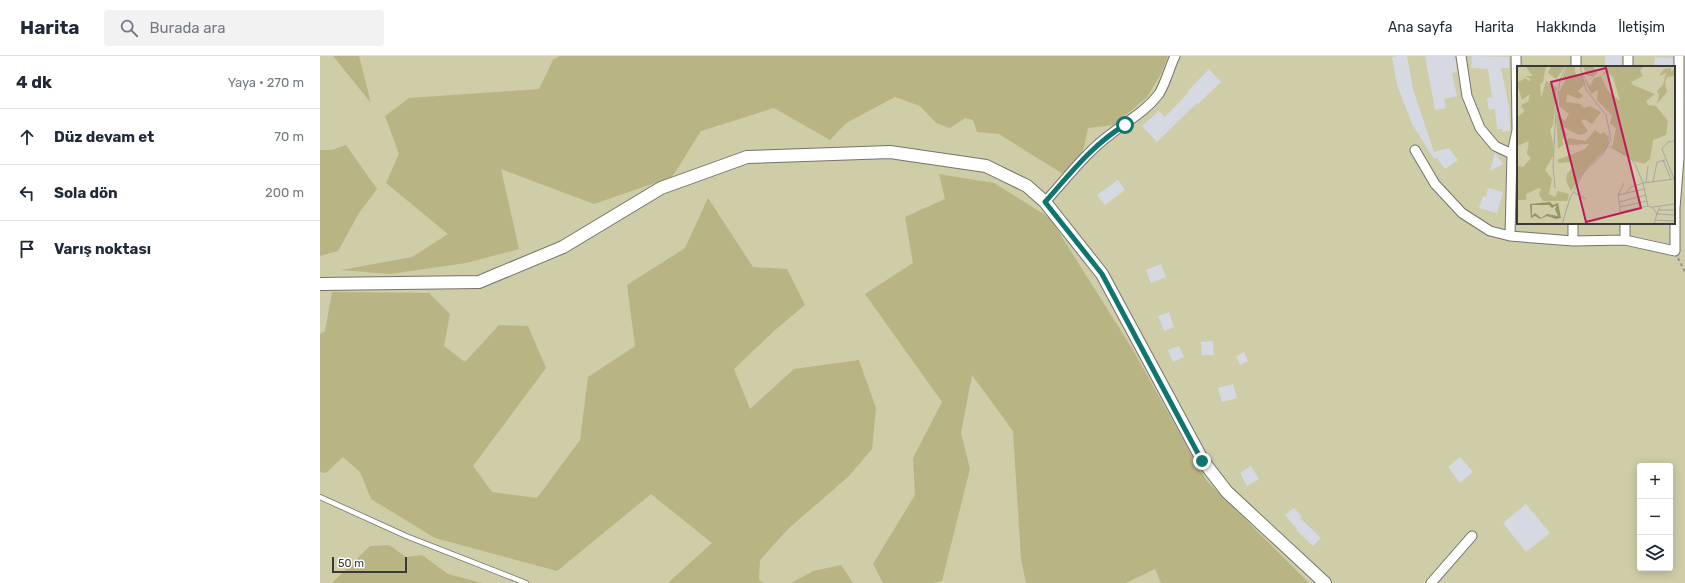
<!DOCTYPE html>
<html lang="tr">
<meta charset="utf-8">
<style>
body{margin:0;font-family:Rubik,sans-serif;background:#f2f2f3;color:#1f2937}
.controls{position:absolute;right:12px;bottom:12px;display:grid;overflow:hidden;border-radius:4px;box-shadow:0 2px 10px #0003}
.controls button{width:36px;height:36px;display:grid;place-items:center;padding:0;border:0;border-bottom:1px solid #e0e1e3;background:#fff;color:#1f2937;font:20px sans-serif}
.scale{position:absolute;left:12px;bottom:10px;width:75px;box-sizing:border-box;padding-left:4px;border:2px solid #393935;border-top:0;font-size:11px;line-height:14px;white-space:nowrap;color:#393935;-webkit-text-stroke:3px #fff;paint-order:stroke}
.stop{position:absolute;width:12px;height:12px;margin:-9px;border:3px solid #0f766e;border-radius:50%;background:#fff}
.stop.end{background:#0f766e;border-color:#fff;box-shadow:0 1px 4px #0008}
.list{margin:0;padding:0;list-style:none}
h2{display:flex;justify-content:space-between;align-items:center;height:52px;margin:0;padding:0 16px;font-size:17px}
h2 small{font-size:13px;font-weight:400;color:#747a83}
.list li{display:grid;grid-template-columns:26px 1fr auto;gap:12px;align-items:center;box-sizing:border-box;height:56px;padding:0 16px;border-top:1px solid #e0e1e3}
.list b{display:block;font-size:15px;white-space:nowrap}
.list em{font-size:13px;font-style:normal;color:#747a83}
.icon{flex:none;width:22px;height:22px;fill:none;stroke:currentColor;stroke-width:2;stroke-linecap:round;stroke-linejoin:round}
.map{position:relative;flex:none;width:1365px;height:527px;overflow:hidden}
header{display:flex;align-items:center;gap:24px;box-sizing:border-box;height:56px;padding:0 20px;background:#fff;border-bottom:1px solid #e0e1e3}
header strong{font-size:19px}
nav{display:flex;gap:22px;margin-inline-start:auto;font-size:14px}
.search{width:280px;height:36px;background:#f2f2f3;display:flex;align-items:center;gap:10px;box-sizing:border-box;padding:0 14px;border-radius:4px;color:#747a83;font-size:15px}
main{display:flex}
aside{flex:1;background:#fff}
.map>svg:first-child{display:block}
.green{fill:#cfcca8;fill-rule:evenodd}
.forest{fill:#b8b483}
.building{fill:#d6d9e2}
.lines{fill:none;stroke-linecap:round;stroke-linejoin:round}
.lane-casing{stroke:#74746b;stroke-width:6}
.street-casing{stroke:#74746b;stroke-width:11}
.secondary-casing{stroke:#74746b;stroke-width:14}
.path{stroke:#91918a;stroke-width:2;stroke-dasharray:3 3;stroke-linecap:butt}
.lane{stroke:#fff;stroke-width:4.5}
.street{stroke:#fff;stroke-width:9}
.secondary{stroke:#fff;stroke-width:12}
.route{stroke:#0f766e;stroke-width:5}
.inset-road{fill:none;stroke:#a7a79f;stroke-width:1}
.view{fill:#c2185b;fill-opacity:0.15;stroke:#c2185b;stroke-width:2}
.inset-edge{fill:none;stroke:#393935;stroke-width:2}
</style>
<header>
<strong>Harita</strong>
<div class="search"><svg class="icon" aria-label="search" viewBox="0 0 24 24"><circle cx="10" cy="10" r="6"/><path d="M15 15l6 6"/></svg>Burada ara</div>
<nav><a>Ana sayfa</a><a>Harita</a><a>Hakkında</a><a>İletişim</a></nav>
</header>
<main>
<aside>
<h2>4 dk<small>Yaya · 270 m</small></h2>
<ul class="list">
<li><svg class="icon" aria-label="ahead" viewBox="0 0 24 24"><path d="M12 20V5M6 11l6-6 6 6"/></svg><div><b>Düz devam et</b></div><em>70 m</em></li>
<li><svg class="icon" aria-label="left" viewBox="0 0 24 24"><path d="M17 20v-9H6M10 6l-5 5 5 5"/></svg><div><b>Sola dön</b></div><em>200 m</em></li>
<li><svg class="icon" aria-label="arrive" viewBox="0 0 24 24"><path d="M6 21V4h12l-3 4 3 4H6"/></svg><div><b>Varış noktası</b></div></li>
</ul>
</aside>
<div class="map">
<svg width="1365" height="527" viewBox="0 0 1365 527">
<rect width="100%" height="100%" fill="#f0f0e6"/>
<path class="green" d="M0,0H1365V527H0ZM1198,11H1354V167H1198ZM1320,410H1350V512H1320Z"/>
<path class="forest" d="M13,0H39L51,47Z
M240,0H848L841,18L827,41L794,69L768,72L764,91L757,108L743,118L679,78L657,76L653,64L645,62L630,72L616,67L600,50L575,41L526,67L510,84L454,52L381,75L352,121L274,148L181,113L199,193L146,207L70,218L21,214L92,201L128,178L66,127L79,98L65,60L89,42L219,33L233,4Z
M26,89L57,133L39,157L18,195L0,200V94H12Z
M619,118L674,127L730,162L813,294L886,424L989,527H841L835,513L806,527H706L701,503L693,375L652,319L641,377L650,413L622,525L614,527H563L553,508L595,439L593,402L622,346L545,238L593,207L585,161L625,143Z
M388,142L433,211L467,213L485,249L455,274L414,313L430,353L474,313L539,304L556,352L552,393L529,420L468,473L440,504L439,524L444,527H348L392,487L331,438L237,515L115,482L51,443L40,416L23,401L6,417L0,416V278L5,275L12,236L109,237L130,258L124,290L145,306L179,269L208,270L226,312L153,410L172,436L217,442L260,384L268,321L315,290L307,229L365,192Z
M69,489L86,501L102,499L128,518L162,527H12L50,490Z
M521,509L533,527H471L493,515Z"/>
<path class="building" d="M1077,0H1087L1093,33L1114,96L1129,92L1138,104L1125,113L1116,101V102L1114,103L1092,68L1077,29L1072,1Z
M1105,0H1135L1137,16L1132,17L1137,40L1124,43L1126,52L1115,54Z
M1152,0L1189,1V12H1181L1189,51L1190,75L1182,76V73H1177L1175,53L1169,54L1167,42L1172,41L1168,13L1151,12Z
M1285,0H1302V11H1285Z
M1335,1L1353,2V11H1334Z
M889,13L901,26L878,48L877,47L837,86L822,70L839,55L845,61L868,37L867,36Z
M1175,97L1183,108L1170,115Z
M798,124L805,134L785,149L777,139Z
M1168,132L1183,136L1177,157L1159,152L1163,140L1166,141Z
M841,208L846,221L831,227L826,214Z
M849,256L854,271L844,275L838,260Z
M893,285L894,299H882L881,286Z
M859,290L864,301L853,306L848,294Z
M924,296L928,305L920,309L916,300Z
M913,328L917,342L902,346L898,332Z
M1140,401L1153,416L1140,427L1128,411Z
M931,410L939,423L927,430L920,417Z
M1206,448L1230,477L1206,496L1183,467Z
M974,452L982,461L980,462L1001,482L993,490L976,474L977,473L965,459Z"/>
<g class="lines">
<g class="lane-casing">
<path id="lane" d="M0,441L86,480L206,527"/>
</g>
<g class="street-casing">
<path id="street" d="M1141,0L1147,40L1160,72L1175,90L1192,98
M1196,0L1197,74L1192,98L1190,180L1253,185L1305,184
M1256,11V0
M1308,11V0
M1095,94L1115,128L1142,157L1170,175L1190,180
M725,146C746,123 766,96 791,78C807,65 825,56 838,39C844,32 850,10 855,0
M1305,167V184L1355,195V152L1359,102V0
M1253,185V167
M1111,527L1152,480"/>
</g>
<g class="secondary-casing">
<path id="secondary" d="M0,228L159,226L243,191L341,132L427,101L570,96L666,110L707,130L725,146L782,218L883,405L907,436L1005,527"/>
</g>
<path class="path" d="M1358,202L1365,216"/>
<use href="#lane" class="lane"/>
<use href="#street" class="street"/>
<use href="#secondary" class="secondary"/>
</g>
<g class="lines">
<path class="route" d="M805,69C773,88 750,118 725,146L782,218L882,405"/>
</g>
<g transform="translate(1197 10)">
<rect width="158" height="158" fill="#f0f0e6"/>
<path d="M0,0H158V158H0Z" fill="#cfcca8"/>
<path d="M8,0H29L26,16L23,18L24,32L29,15L40,22L36,59L33,64L36,77V90L28,104L35,113L32,128L38,131L41,125L52,128L50,135H26L22,129L24,123L22,122L9,128V134H0L1,100L6,101L14,92L10,88L12,75L0,80V51L7,46V43L4,42L5,38L11,36L13,28L5,34L0,17L8,12L12,15L14,13L8,10H16ZM34,0H49L39,13L31,7ZM51,0H58V6L60,10L65,9L67,19L61,25L66,30L62,33L50,28L49,36L63,38L67,42L73,40L84,46L75,58L67,53L64,55L71,65L67,68L62,69L46,61L50,69L45,74L47,78L41,83L39,48L48,55L52,48L42,40V26L48,15L46,11ZM66,0H76L80,7L76,11L69,9ZM92,0H127L123,5L126,10L114,16L116,19L138,28L129,35L131,39L139,40L151,55L149,69L136,74L133,93L127,98L117,95L95,82L99,62L93,57L95,50L80,34L81,24L74,28L68,15L67,10L73,20L77,12L84,10L91,25L103,35L96,11L90,6L85,9ZM158,1V10L150,11L148,16L150,26L140,38L142,29L140,25L146,19L149,7L142,10L147,3L154,2V6ZM78,64L83,68L87,66L90,70L92,69L91,81L68,104L54,125L49,115L50,107L57,101L53,96L42,97L40,94L68,83L72,78L51,79L48,76L51,72L69,75Z" fill="#b8b483"/>
<path d="M33,136L36,139L41,137L44,152L39,153L30,150L23,153L18,150L14,152L13,138ZM15,139H32L35,142L40,139L38,143L41,150L30,148L24,152L18,147L15,150Z" fill="#979363" fill-rule="evenodd"/>
<path class="inset-road" d="M158,75L151,76L145,83L158,115M92,80L113,91L118,98L126,117L131,140L136,142L140,148L137,158M146,94L154,113M129,116L131,100M136,116L140,96L148,94M38,122L36,100L39,44L43,14L50,0M56,126L69,133M109,127L114,121L126,117L157,113M101,129L107,117M130,135L103,141V146L131,140M102,136L129,129M143,140L140,148L158,149M103,141L101,129L128,123M135,141L158,138M142,144H158M138,154L158,155M45,158L53,132L67,106L86,88L94,73L89,49L69,24L63,0"/>
<path class="view" d="M89,2L124,142L69,156L34,16Z"/>
<rect width="158" height="158" class="inset-edge"/>
</g>
</svg>
<div class="controls">
<button>+</button>
<button>−</button>
<button><svg class="icon" aria-label="layers" viewBox="0 0 24 24"><path d="M12 4l9 5-9 5-9-5zM3 14l9 5 9-5"/></svg></button>
</div>
<div class="scale">50 m</div>
<div class="stop" style="left:805px;top:69px"></div>
<div class="stop end" style="left:882px;top:405px"></div>
</div>
</main>
